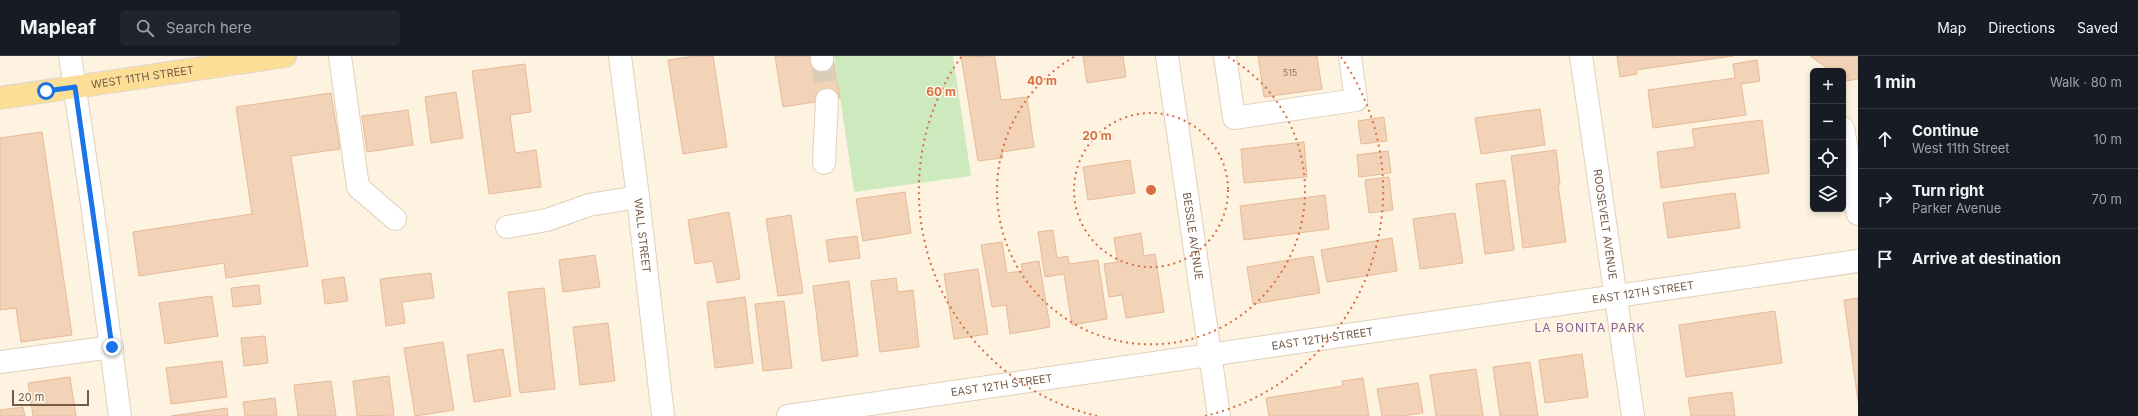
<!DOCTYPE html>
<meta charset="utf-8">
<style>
body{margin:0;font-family:Inter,sans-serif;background:#20242c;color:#f1f3f6}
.controls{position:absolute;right:12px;top:12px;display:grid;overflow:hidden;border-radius:6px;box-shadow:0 2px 6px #0003}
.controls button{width:36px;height:36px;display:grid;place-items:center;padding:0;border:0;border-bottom:1px solid #363941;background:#171b24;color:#f1f3f6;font:20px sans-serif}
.scale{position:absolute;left:12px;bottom:10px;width:77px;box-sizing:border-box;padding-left:4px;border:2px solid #745a47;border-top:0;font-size:11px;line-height:14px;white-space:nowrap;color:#745a47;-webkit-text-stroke:3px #fff7e7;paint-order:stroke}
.stop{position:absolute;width:12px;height:12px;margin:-9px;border:3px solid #1a73e8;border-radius:50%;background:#fff}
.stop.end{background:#1a73e8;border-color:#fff;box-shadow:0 1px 4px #0008}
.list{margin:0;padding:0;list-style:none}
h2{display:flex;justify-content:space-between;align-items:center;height:52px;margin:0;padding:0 16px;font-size:17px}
h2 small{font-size:13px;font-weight:400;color:#9ea1a6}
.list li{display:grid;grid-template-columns:26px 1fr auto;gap:12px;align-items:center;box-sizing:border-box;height:60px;padding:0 16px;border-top:1px solid #363941}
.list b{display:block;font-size:15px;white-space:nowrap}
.list p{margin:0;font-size:13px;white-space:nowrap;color:#9ea1a6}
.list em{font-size:13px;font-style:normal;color:#9ea1a6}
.icon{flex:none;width:22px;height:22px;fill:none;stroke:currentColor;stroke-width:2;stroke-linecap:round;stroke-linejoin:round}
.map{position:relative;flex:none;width:1858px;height:360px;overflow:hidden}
header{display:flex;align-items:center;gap:24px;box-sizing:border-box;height:56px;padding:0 20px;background:#171b24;border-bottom:1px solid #363941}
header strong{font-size:19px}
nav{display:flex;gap:22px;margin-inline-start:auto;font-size:14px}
.search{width:280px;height:36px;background:#20242c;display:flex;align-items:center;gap:10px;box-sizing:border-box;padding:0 14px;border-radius:6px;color:#9ea1a6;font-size:15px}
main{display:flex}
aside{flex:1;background:#171b24}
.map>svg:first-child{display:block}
.green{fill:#cdeabf}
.building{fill:#f3d3b7;stroke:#e6ba97}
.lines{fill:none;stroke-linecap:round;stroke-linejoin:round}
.minor-tunnel{stroke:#dbcdba;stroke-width:22;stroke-dasharray:22 11;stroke-linecap:butt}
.minor-casing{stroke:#e1d0bc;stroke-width:24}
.major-casing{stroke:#ded7d3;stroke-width:24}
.minor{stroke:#fff;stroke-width:22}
.major{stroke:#fdde96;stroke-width:22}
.route{stroke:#1a73e8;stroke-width:5}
.ring{fill:none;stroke:#d86e42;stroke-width:2;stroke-dasharray:2 4}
.labels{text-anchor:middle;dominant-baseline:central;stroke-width:3;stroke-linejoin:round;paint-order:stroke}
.number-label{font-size:9px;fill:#947863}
.street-label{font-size:11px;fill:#745a47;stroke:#fff7e7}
.neighbourhood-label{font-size:12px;letter-spacing:1px;fill:#896298;stroke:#fff7e7}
.centre{fill:#d86e42;stroke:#fff7e7;stroke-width:2}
.ring-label{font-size:12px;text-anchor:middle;font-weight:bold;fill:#d86e42;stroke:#fff7e7;stroke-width:3;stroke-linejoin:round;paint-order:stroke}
</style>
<header>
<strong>Mapleaf</strong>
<div class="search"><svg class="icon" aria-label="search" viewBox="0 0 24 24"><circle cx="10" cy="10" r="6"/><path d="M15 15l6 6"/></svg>Search here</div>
<nav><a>Map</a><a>Directions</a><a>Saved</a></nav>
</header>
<main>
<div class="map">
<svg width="1858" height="360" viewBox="0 0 1858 360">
<rect width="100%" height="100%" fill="#fdf3e0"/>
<path class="green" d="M834,0H953L971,120L854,136Z"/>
<path class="building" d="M696,0H713L727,91L683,98L668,4Z
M775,0H810L811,6L833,2L840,42L783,51Z
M961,0L995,1L1001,44L1027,41L1034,91L1002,96L1003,102L978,105Z
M1083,0H1123L1126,21L1087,27Z
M1258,0H1317L1322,33L1264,41Z
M1617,0H1733L1636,14L1637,18L1620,21Z
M1810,0H1858V23L1846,25L1843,23V15H1831Z
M1757,4L1760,25L1741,28L1746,59L1653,72L1648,34L1735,22L1733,8Z
M525,8L531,56L510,59L515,97L536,94L541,131L489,138L472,15Z
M456,36L463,82L431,87L425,41Z
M331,37L340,93L291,100L308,210L226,222L224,207L139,220L133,176L252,158L236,51Z
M1540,53L1545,89L1481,98L1475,62Z
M408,54L413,89L367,96L362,60Z
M1384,61L1387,85L1361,88L1358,65Z
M1762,64L1769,117L1661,132L1657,96L1695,91L1692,73Z
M42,76L72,279L21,286L16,252L0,254V82Z
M1304,86L1307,121L1244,127L1241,93Z
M1556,94L1560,128H1558L1566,186L1523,192L1511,100Z
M1388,95L1391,117L1359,121L1357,99Z
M1130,104L1135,137L1088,144L1083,111Z
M1389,121L1393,154L1369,157L1365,124Z
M1505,124L1514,194L1485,198L1476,128Z
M905,136L911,177L863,185L856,143Z
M1735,137L1740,172L1668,182L1663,147Z
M1325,139L1329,173L1244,184L1240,150Z
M729,156L740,223L717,227L713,205L695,208L688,164Z
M1455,157L1463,207L1420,213L1413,163Z
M791,159L803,237L778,240L766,163Z
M1053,174L1057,202L1068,200L1069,208L1098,204L1107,263L1072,269L1064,218L1045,221L1038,176Z
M1141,177L1144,200L1155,198L1164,256L1126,262L1122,239L1109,241L1104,208L1118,206L1114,182Z
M857,180L860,202L829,206L826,184Z
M1392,182L1397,215L1327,226L1321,194Z
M1002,186L1007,217L1023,215L1021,208L1039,205L1050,271L1010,278L1006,249L992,251L981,189Z
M595,199L600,231L563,236L559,204Z
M1313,200L1320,237L1253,248L1247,211Z
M978,213L988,278L954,283L944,218Z
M431,217L434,242L402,246L405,267L386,270L380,223Z
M344,221L348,245L325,248L322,224Z
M896,222L898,236L913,234L919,291L880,296L871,225Z
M849,225L858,300L822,305L813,230Z
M259,229L261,248L233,251L231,232Z
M544,232L555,333L520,337L508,236Z
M212,240L218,280L165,288L159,247Z
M745,241L753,307L715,312L707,246Z
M1858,242V345L1844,244Z
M784,245L792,312L763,315L755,248Z
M1775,255L1782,307L1686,321L1679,269Z
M608,267L615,325L580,329L573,271Z
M265,280L268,307L244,310L241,282Z
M443,286L454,354L415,360L404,292Z
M503,293L511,340L474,346L467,299Z
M1582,298L1588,341L1545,347L1539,304Z
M222,305L227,341L171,348L166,312Z
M1530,306L1538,360H1500L1493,311Z
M1476,313L1483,360H1436L1430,319Z
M389,320L394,359L357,360L353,325Z
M70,321L76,360H33L28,327Z
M1363,322L1369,360H1269L1266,342L1343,330L1342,325Z
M331,325L336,360H298L294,329Z
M1418,327L1423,357L1402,360H1382L1377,333Z
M1732,336L1735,360H1691L1688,342Z
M275,342L277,360H245L243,346Z
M23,351L25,360H0V354Z
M227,352L228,360H171Z"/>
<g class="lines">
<path class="minor-tunnel" d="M822,4L827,44"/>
<g class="minor-casing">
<g id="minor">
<path d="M70,0L92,148L120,360"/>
<path d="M340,0L358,131L395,163"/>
<path id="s1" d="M620,0L638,141L663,360"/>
<path d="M822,0V4"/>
<path id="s2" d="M1167,0L1219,360"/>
<path d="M1225,0L1234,62L1356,44L1350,0"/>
<path id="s3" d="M1581,0L1633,360"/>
<path d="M1843,72L1858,158"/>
<path d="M824,107L827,44"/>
<path d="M507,171L547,164L589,149L638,141"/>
<path d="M0,306L112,291"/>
<path id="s4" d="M788,360L1858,205"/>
</g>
</g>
<g class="major-casing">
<g id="major">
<path id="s5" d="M0,42L285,0"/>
</g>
</g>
<use href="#minor" class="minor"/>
<use href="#major" class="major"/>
</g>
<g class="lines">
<path class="route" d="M46,35L75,31L112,291"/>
</g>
<g class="ring">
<circle cx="1151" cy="134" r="77"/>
<path d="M1228 1A154 154 0 1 1 1074 1"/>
<path d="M1097 360A232 232 0 0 1 961 1M1341 1A232 232 0 0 1 1205 360"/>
</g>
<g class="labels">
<g class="number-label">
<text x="1290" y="16">515</text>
</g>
<g class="street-label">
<text stroke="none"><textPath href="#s5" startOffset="144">WEST 11TH STREET</textPath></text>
<text stroke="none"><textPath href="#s3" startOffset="170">ROOSEVELT AVENUE</textPath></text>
<text stroke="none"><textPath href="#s1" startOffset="181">WALL STREET</textPath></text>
<text stroke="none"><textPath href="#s2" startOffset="182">BESSLE AVENUE</textPath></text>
<text stroke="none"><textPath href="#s4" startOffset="864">EAST 12TH STREET</textPath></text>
<text stroke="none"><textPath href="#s4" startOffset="540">EAST 12TH STREET</textPath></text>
<text stroke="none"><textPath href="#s4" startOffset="216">EAST 12TH STREET</textPath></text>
</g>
<g class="neighbourhood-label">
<text x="1590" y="271">LA BONITA PARK</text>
</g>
</g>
<circle cx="1151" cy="134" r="6" class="centre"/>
<g class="ring-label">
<text x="1042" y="29">40 m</text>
<text x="941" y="40">60 m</text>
<text x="1097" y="84">20 m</text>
</g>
</svg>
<div class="controls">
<button>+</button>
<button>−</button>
<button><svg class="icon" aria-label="locate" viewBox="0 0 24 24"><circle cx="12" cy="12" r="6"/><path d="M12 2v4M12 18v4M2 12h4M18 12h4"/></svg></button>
<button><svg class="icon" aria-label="layers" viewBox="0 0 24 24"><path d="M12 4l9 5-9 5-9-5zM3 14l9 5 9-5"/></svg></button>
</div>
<div class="scale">20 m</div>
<div class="stop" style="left:46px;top:35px"></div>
<div class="stop end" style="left:112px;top:291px"></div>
</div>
<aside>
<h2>1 min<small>Walk · 80 m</small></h2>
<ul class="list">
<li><svg class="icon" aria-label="ahead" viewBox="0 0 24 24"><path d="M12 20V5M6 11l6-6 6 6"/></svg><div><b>Continue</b><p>West 11th Street</p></div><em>10 m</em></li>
<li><svg class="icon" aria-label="right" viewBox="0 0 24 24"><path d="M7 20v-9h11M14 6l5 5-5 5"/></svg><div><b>Turn right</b><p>Parker Avenue</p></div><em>70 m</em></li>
<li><svg class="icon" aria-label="arrive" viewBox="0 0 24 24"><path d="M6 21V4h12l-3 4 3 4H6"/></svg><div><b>Arrive at destination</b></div></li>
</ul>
</aside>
</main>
